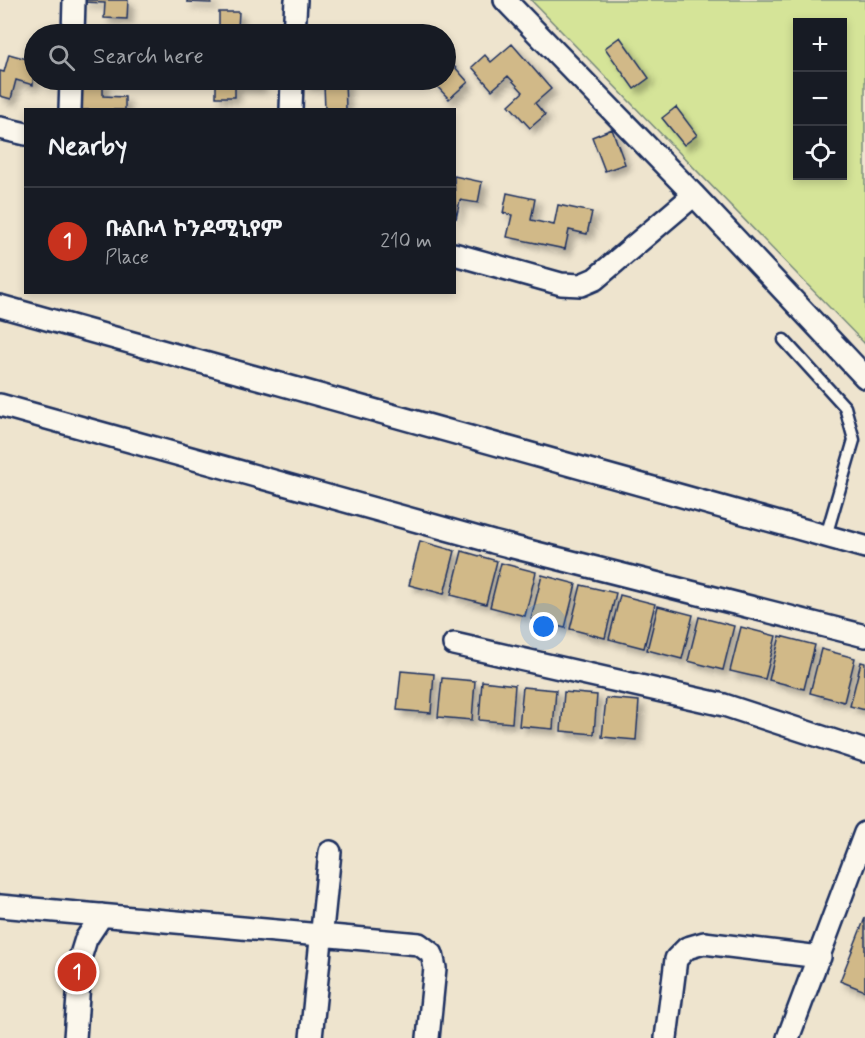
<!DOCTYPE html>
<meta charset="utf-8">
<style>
body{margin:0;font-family:Mynerve,"Noto Sans Ethiopic",sans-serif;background:#242831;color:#f1f3f6}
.controls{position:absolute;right:18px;top:18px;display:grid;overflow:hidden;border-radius:0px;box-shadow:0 3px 9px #0003}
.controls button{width:54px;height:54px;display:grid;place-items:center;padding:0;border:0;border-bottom:2px solid #363941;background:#171b24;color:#f1f3f6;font:30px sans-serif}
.you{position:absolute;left:544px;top:627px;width:21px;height:21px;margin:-15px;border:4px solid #fff;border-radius:50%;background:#1a73e8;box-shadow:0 0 0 9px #1a73e833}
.badge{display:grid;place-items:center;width:39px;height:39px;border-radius:50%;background:#c8321e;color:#fff;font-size:20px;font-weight:700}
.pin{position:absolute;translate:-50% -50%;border:3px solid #fff;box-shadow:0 2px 6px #0006}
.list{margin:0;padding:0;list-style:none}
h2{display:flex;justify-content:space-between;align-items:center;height:78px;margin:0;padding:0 24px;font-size:26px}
h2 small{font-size:20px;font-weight:400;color:#9ea1a6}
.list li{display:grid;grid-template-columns:39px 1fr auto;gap:18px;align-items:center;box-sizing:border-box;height:108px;padding:0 24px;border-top:2px solid #363941}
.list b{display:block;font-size:22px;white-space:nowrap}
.list p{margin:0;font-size:20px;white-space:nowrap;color:#9ea1a6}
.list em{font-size:20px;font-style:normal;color:#9ea1a6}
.icon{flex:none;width:33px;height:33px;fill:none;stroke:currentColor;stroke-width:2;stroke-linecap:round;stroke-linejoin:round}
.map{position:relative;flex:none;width:865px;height:1038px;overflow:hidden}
.search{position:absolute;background:#171b24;box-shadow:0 3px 9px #0003;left:24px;top:24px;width:432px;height:66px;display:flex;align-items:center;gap:15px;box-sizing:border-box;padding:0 21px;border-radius:33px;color:#9ea1a6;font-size:22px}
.panel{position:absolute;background:#171b24;box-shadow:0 3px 9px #0003;left:24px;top:108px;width:432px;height:186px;border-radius:0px}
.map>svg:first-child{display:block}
.green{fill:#d5e498;stroke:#788a7b;stroke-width:1.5;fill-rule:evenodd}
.building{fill:#d1b988;stroke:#1b2f5e;stroke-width:1.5;filter:url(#shadow)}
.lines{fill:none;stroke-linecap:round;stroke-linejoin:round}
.service-casing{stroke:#1b2f5e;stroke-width:15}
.minor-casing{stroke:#1b2f5e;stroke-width:26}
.service{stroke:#fbf7ec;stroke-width:10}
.minor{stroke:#fbf7ec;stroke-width:21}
</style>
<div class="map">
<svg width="865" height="1038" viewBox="0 0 865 1038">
<defs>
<filter id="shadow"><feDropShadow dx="5.5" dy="5.5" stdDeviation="3" flood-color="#0004"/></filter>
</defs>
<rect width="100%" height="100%" fill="#eee4ce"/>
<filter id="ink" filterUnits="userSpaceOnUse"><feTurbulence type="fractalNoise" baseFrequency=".0167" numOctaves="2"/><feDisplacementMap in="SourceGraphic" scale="12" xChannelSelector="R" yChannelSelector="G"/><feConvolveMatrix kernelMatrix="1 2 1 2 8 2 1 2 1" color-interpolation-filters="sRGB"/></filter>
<g filter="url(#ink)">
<path class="green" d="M531,0H865V344ZM798,22H842V176H798Z"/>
<path class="building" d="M84,0H128L127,19L104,18L105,3L84,2Z
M187,0H211V3L187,2Z
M219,12H239L238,28H261V34H219Z
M620,37L649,78L634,89L605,48Z
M512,44L551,89L535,103L545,115L530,128L509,105L523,92L508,76L492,90L472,67L485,55L491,62Z
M9,54L34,61L33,85L16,80L11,99L0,96V71L4,72Z
M446,57L468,82L449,99L431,80H446Z
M82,80H103V96L125,97V110H80Z
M216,80H260V87L235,86V97H216Z
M305,80H345L346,110H325L324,84H305Z
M676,107L697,135L684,145L662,118Z
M612,129L625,164L605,171L592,137Z
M454,176L482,182L478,203L460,200L456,219Z
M507,193L535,199L531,220L554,225L558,205L592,212L587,234L569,230L565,249L507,237L512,215L503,213Z
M420,541L455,551L444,594L409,585Z
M462,551L497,561L486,604L451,595Z
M501,563L536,572L525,616L490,607Z
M542,575L576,584L565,628L531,619Z
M581,585L616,593L605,638L570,629Z
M620,595L655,604L644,648L609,639Z
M658,606L693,615L682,659L647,650Z
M699,617L734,626L723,670L688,661Z
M741,627L776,636L765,679L730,671Z
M780,636L815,645L804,689L769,680Z
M821,649L855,658L844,702L810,693Z
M861,662L865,663V710L850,706Z
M401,671L434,674L431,713L397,710Z
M442,678L475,681L472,720L438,717Z
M482,681L515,685L512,723L479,720Z
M523,687L556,690L553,729L519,726Z
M564,692L597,695L594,734L561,731Z
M606,698L639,701L636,740L602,737Z
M865,918V991L840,981Z"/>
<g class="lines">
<g class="service-casing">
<path id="service" d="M784,340L845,407L854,440L826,536"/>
</g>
<g class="minor-casing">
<path id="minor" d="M505,0L694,195L865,377
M73,34L74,0
M294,34L296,0
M70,110L71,80
M291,110L292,80
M0,128L26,134
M454,254L561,284L581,285L595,279L694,195
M0,306L865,547
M0,405L493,542L865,636
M454,644L724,705L865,751
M0,906L419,944L432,954L435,968L428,1038
M75,1038L81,955L86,939L102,915
M311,1038L330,852
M666,1038L676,959L687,948L704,943L820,957
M788,1038L865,833"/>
</g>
<use href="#service" class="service"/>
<use href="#minor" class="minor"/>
</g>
</g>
</svg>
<div class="controls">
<button>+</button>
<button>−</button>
<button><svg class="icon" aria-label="locate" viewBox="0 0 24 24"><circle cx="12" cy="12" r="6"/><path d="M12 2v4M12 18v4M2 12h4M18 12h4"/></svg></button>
</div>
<div class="you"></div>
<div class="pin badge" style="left:77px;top:972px">1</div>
<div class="search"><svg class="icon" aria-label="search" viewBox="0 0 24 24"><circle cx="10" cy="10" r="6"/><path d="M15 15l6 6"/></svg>Search here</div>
<section class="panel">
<h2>Nearby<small></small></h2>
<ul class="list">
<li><span class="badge">1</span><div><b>ቡልቡላ ኮንዶሚኒየም</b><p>Place</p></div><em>210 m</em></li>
</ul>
</section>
</div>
